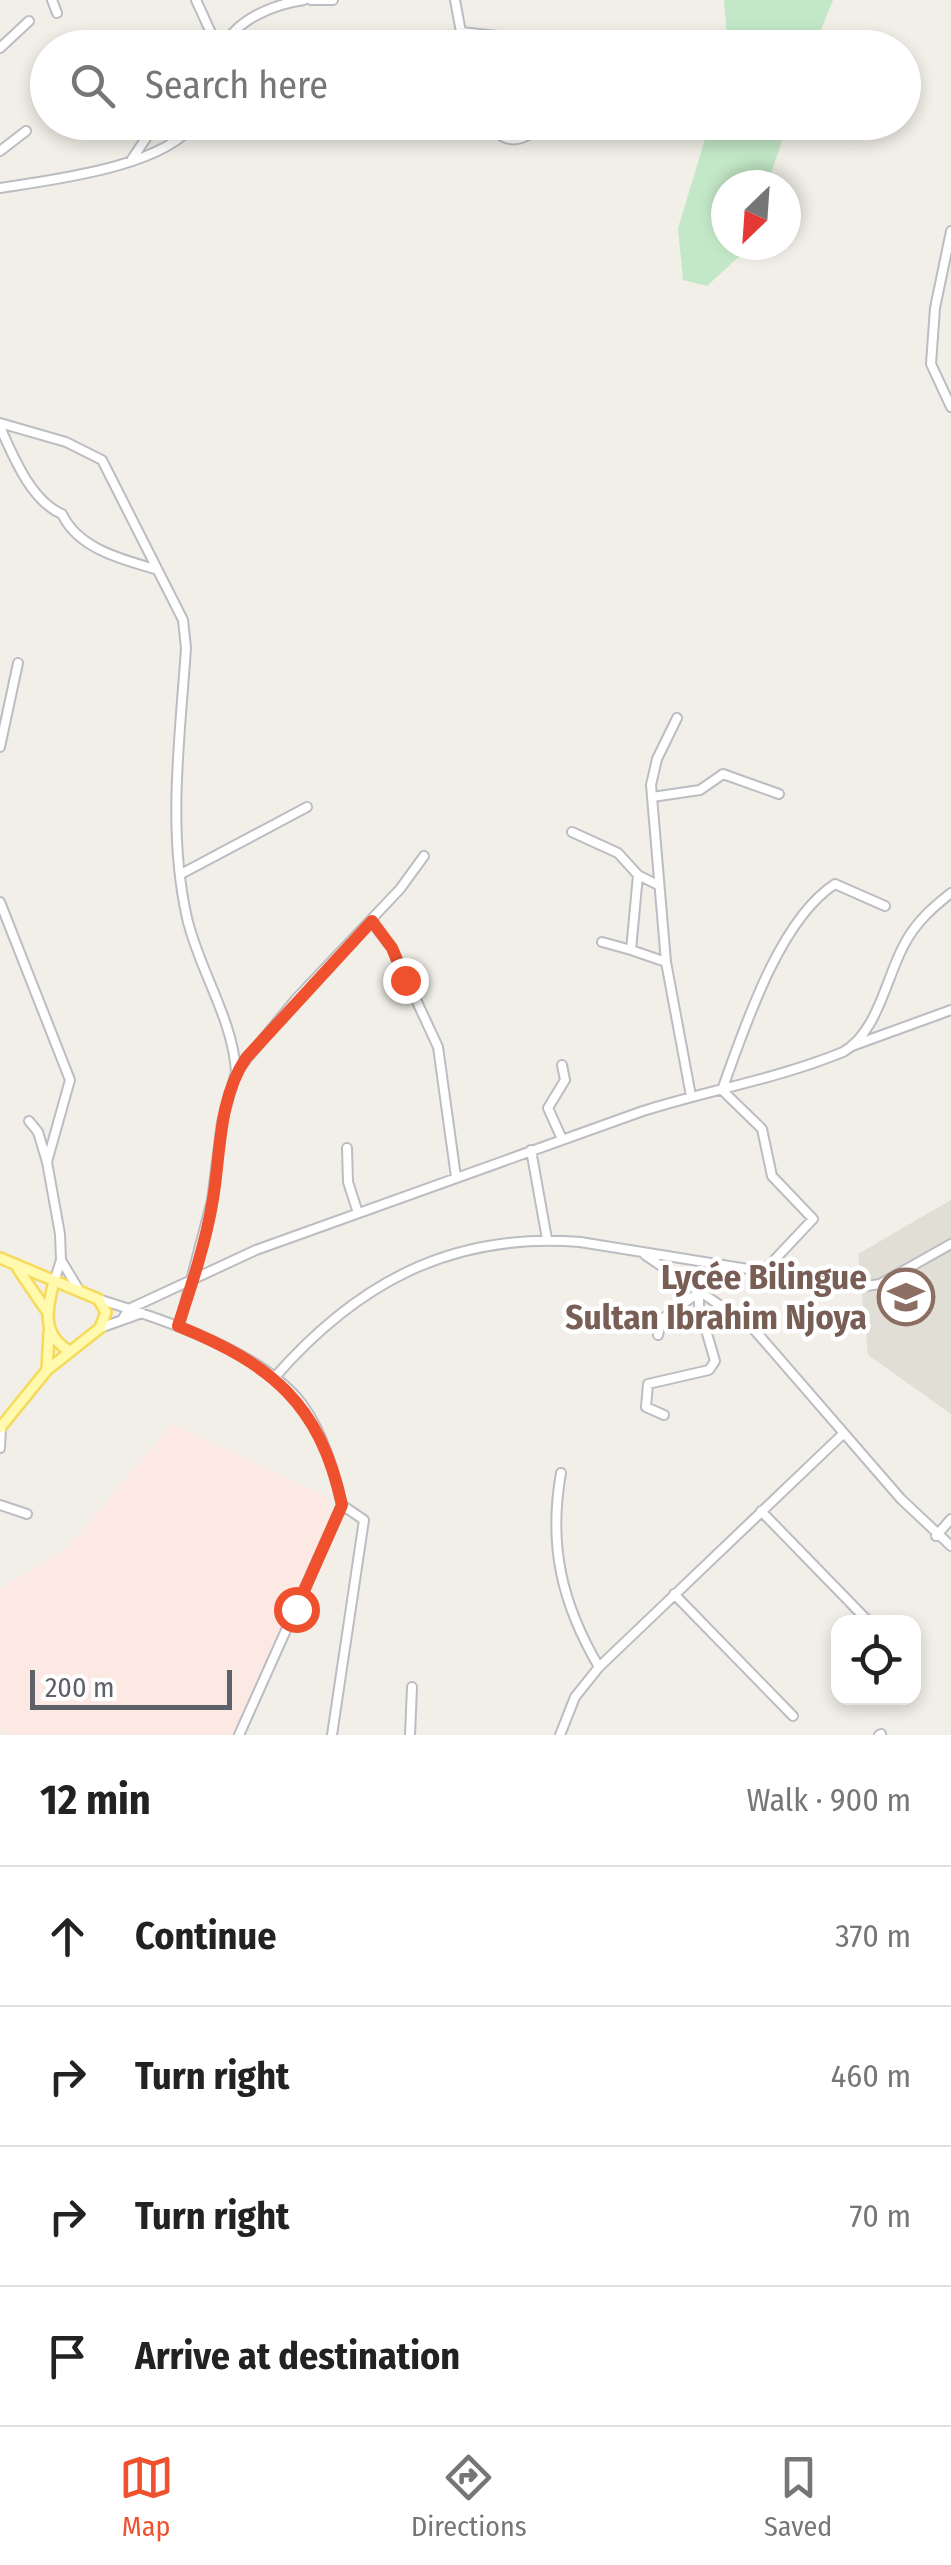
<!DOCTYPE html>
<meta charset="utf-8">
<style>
body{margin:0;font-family:"Fira Sans Condensed",sans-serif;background:#f2f2f2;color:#222}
.controls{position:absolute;right:30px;bottom:30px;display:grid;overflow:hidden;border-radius:20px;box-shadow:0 5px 15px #0003}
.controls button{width:90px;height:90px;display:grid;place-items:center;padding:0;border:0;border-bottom:2px solid #e0e0e0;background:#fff;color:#222;font:50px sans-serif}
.compass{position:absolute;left:711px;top:170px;width:90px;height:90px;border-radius:50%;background:#fff;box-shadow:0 5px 15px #0003;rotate:205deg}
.scale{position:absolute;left:30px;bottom:25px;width:202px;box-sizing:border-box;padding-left:10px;border:5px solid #5e6167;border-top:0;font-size:28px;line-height:35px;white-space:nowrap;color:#5e6167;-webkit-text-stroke:8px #fff;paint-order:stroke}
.stop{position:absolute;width:30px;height:30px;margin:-22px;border:8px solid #ef512e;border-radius:50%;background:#fff}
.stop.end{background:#ef512e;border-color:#fff;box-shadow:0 2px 10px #0008}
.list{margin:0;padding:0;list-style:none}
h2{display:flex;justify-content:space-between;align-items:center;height:130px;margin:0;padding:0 40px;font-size:42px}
h2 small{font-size:32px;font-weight:400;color:#767676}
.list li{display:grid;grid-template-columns:65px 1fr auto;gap:30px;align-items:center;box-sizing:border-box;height:140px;padding:0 40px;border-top:2px solid #e0e0e0}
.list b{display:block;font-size:38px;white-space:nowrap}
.list em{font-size:32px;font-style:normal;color:#767676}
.icon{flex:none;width:55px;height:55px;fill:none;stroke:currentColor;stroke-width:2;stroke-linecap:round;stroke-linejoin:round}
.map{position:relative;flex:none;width:951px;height:1735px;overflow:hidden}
.search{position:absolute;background:#fff;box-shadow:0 5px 15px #0003;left:30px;right:30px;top:30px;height:110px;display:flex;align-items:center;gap:25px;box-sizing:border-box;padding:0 35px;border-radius:55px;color:#767676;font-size:38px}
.sheet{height:690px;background:#fff}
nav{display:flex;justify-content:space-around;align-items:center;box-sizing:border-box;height:140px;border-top:2px solid #e0e0e0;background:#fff;font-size:28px;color:#767676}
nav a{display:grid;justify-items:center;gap:5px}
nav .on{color:#ef512e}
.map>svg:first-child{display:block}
.education{fill:#e1dfd5}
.medical{fill:#fce9e4}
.green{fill:#c3e8c7}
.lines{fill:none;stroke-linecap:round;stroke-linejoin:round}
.minor-casing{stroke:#bbbdc2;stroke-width:12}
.major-casing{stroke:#f6da5a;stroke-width:14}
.minor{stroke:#fff;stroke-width:8}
.major{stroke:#fffaad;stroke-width:9}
.route{stroke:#ef512e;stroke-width:12}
.labels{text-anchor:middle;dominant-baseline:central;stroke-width:9;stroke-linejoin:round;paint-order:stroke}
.education-label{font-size:35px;font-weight:bold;fill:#785e54;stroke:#fff;text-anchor:end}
</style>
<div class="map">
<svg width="951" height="1735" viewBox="0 0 951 1735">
<rect width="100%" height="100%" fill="#f1efe7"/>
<path class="education" d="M951,1200V1414L868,1355L858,1254Z"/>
<path class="medical" d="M172,1424L330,1498L331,1522L235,1735H7L0,1730V1589L67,1548Z"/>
<path class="green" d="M724,0H833L814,47L728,48Z
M710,123H788L767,185H726V245H746L743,253L707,286L683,280L678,228Z"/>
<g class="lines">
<g class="minor-casing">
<path id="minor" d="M52,0L57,13
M196,0L218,48
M311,0H333
M455,0L464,48
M461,32L507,37L545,48
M0,48L29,21
M223,48C236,19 275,4 304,0
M489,122C506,149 525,141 545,122
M0,151L26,131
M132,159L157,122
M0,188C50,180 166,167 195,122
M951,231L935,308L931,364L951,407
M0,423L66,442L102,460L183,620L186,648C180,738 167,829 187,918C199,970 233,1019 236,1072
M0,427C13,456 31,501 62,514C78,548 120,559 155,569
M677,718L657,759L651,785L666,962L691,1096
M0,747L18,663
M652,797L700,790L723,774L779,794
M572,832L618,853L638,875L658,885
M181,874L307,807
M638,875L631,950L666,962
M0,902L70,1080L47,1162L60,1234L61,1260L54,1282
M371,921L392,948L438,1047L456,1177
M602,942L631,950
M852,1046L951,1010
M562,1065L565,1080L548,1108L562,1139
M29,1121L38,1132L47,1162
M347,1148L348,1182L358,1213
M531,1150L547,1239
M645,1255L751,1326L901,1499L951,1546
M61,1260L79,1290
M762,1273L813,1219L772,1176L762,1129L722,1090C744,1029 779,920 835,884L885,906
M98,1299C159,1318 262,1351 302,1404C323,1432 334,1472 342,1505L239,1735
M122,1320L129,1309L256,1250L643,1111C712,1089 774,1080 843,1052C878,1032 886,978 904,945C915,923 932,908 951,893
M179,1326L212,1200L222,1122L236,1072L296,999L400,889L424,856
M100,1328L142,1313
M658,1335L662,1319L698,1293
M274,1378C357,1283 451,1232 580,1242L860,1287L880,1284L951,1244
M664,1415L646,1407L648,1384L709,1370L715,1361L699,1306V1288
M0,1448L1,1427
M561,1473C548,1546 562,1604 599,1667
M0,1505L27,1514
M761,1511L869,1622
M936,1536L951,1519
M674,1594L793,1716
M332,1735L364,1520L342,1505
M410,1735L412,1687
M560,1735L575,1697L599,1667L844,1433
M879,1735L881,1734"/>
</g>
<g class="major-casing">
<path id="major" d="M0,1258L98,1299L106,1312L100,1328L47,1370L0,1428
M18,1269L46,1310
M54,1282C47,1307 41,1334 68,1350
M47,1370L49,1332"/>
</g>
<use href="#minor" class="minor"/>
<use href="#major" class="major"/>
</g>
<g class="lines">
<path class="route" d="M296,1609L342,1505C320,1403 271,1364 178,1326C192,1284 206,1242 213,1199C221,1151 218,1100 246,1058L372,921L392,948L405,980"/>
</g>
<defs>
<g id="school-ring" transform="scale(2.875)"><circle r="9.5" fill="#fff" stroke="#8d6e63" stroke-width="1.5"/><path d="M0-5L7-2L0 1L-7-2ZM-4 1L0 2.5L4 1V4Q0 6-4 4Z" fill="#8d6e63"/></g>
</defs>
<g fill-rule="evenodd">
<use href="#school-ring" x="906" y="1297"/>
</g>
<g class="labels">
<g class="education-label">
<text x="867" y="1277">Lycée Bilingue<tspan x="867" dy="40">Sultan Ibrahim Njoya</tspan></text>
</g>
</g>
</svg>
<div class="controls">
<button><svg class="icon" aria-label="locate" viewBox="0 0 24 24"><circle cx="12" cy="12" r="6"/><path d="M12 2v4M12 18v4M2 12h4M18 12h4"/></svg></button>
</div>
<svg class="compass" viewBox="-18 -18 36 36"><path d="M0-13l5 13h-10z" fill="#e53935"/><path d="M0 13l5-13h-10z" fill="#767676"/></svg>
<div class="scale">200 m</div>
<div class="stop" style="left:296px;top:1609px"></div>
<div class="stop end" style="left:405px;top:980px"></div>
<div class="search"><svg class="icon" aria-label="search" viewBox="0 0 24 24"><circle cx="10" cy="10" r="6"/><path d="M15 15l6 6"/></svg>Search here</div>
</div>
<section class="sheet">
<h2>12 min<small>Walk · 900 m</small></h2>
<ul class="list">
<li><svg class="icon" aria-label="ahead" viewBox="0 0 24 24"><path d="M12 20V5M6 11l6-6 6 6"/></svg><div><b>Continue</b></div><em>370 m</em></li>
<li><svg class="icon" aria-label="right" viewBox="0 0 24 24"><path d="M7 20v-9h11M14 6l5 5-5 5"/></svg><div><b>Turn right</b></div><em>460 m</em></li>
<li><svg class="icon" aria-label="right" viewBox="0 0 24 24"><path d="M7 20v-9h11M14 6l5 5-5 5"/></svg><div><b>Turn right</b></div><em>70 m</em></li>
<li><svg class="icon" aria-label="arrive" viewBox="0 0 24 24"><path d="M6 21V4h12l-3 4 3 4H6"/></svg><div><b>Arrive at destination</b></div></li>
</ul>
</section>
<nav>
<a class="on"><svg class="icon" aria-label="map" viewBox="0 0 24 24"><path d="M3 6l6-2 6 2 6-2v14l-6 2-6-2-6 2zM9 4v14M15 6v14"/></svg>Map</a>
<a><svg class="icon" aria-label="directions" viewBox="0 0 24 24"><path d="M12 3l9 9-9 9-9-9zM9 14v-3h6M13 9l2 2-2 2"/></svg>Directions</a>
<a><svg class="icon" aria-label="saved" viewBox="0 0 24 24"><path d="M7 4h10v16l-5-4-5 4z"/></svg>Saved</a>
</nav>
